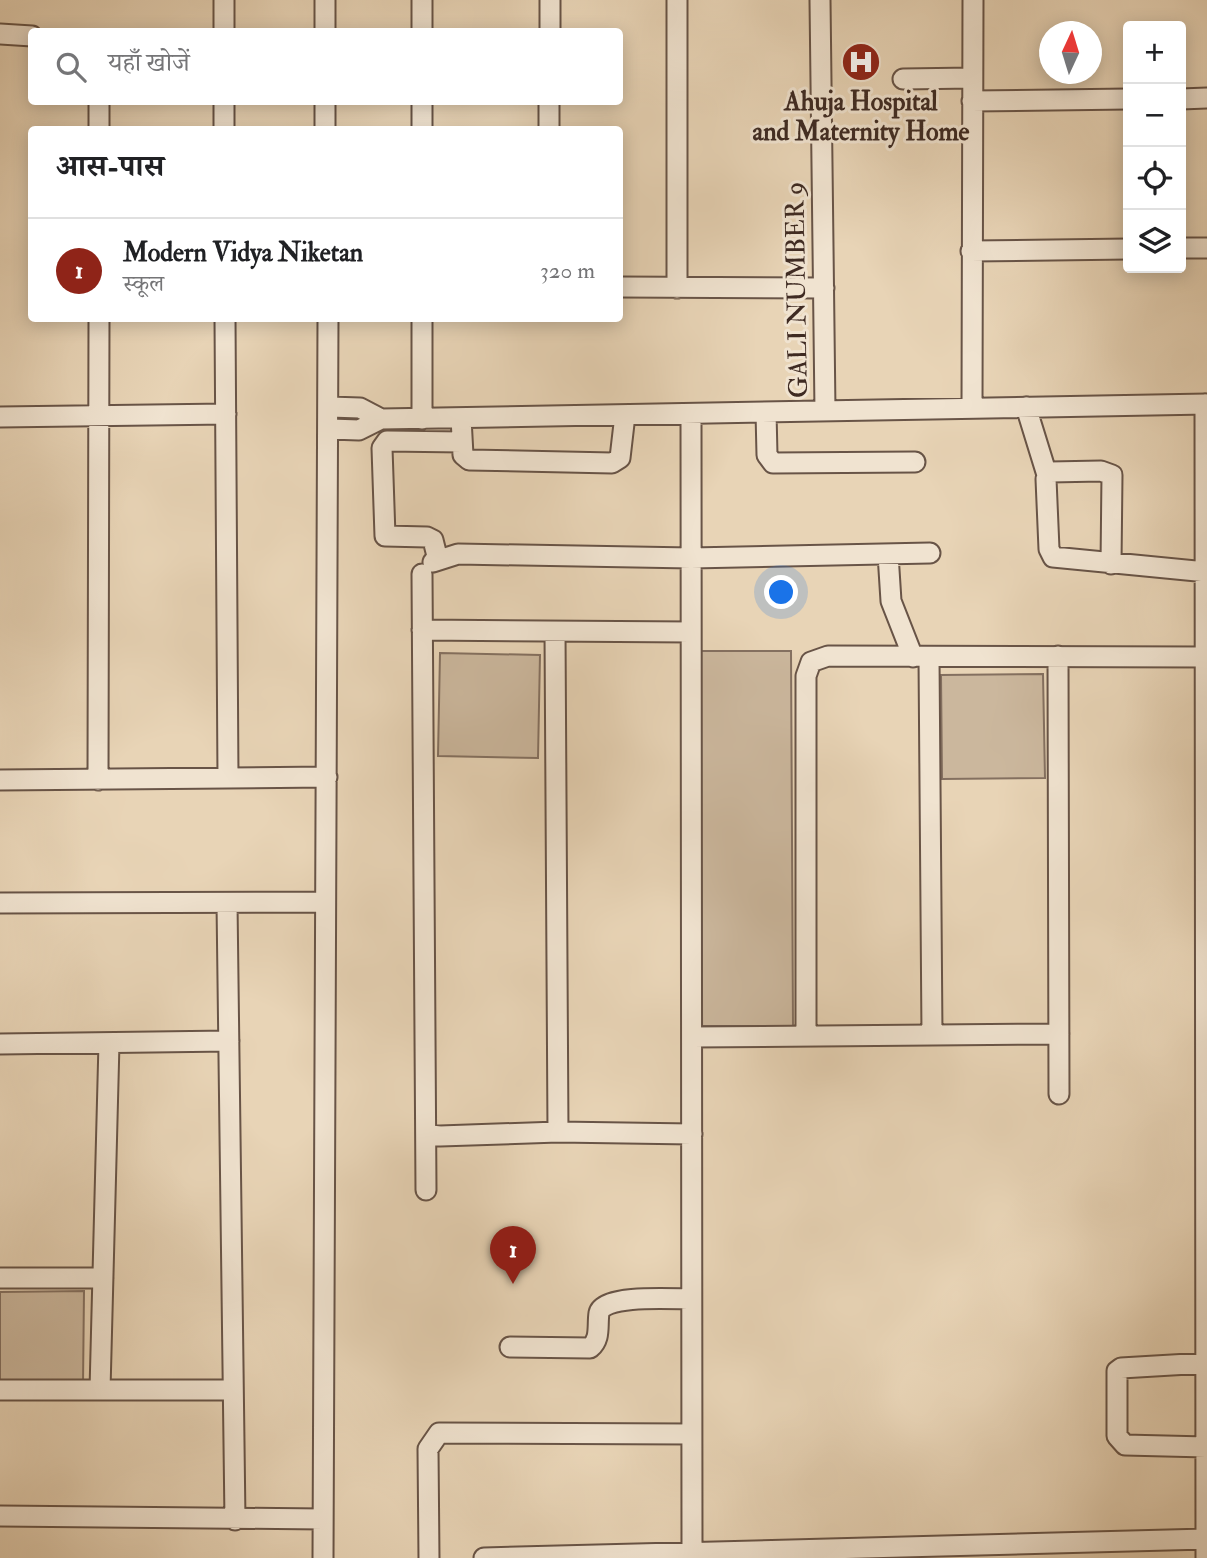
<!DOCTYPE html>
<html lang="hi">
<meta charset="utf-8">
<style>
body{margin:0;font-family:"IM FELL Double Pica","Noto Serif Devanagari",serif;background:#f2f2f2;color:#202124}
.controls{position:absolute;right:21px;top:21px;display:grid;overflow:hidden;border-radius:7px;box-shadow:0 4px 18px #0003}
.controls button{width:63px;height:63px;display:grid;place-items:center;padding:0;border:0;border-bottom:2px solid #e0e0e0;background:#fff;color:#202124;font:35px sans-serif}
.compass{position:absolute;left:1039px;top:21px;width:63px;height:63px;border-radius:50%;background:#fff;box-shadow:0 4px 18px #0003;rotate:4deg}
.you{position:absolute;left:782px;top:593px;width:24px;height:24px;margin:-18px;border:5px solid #fff;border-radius:50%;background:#1a73e8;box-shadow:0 0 0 10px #1a73e833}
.badge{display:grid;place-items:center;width:46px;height:46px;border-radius:50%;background:#8f2418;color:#fff;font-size:23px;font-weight:700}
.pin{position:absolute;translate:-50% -58px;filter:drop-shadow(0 2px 4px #0008)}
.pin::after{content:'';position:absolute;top:37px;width:24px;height:21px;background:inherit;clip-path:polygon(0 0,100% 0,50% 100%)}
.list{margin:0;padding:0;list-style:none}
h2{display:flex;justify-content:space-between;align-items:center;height:91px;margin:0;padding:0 28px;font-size:30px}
h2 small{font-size:23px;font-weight:400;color:#757577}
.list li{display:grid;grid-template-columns:46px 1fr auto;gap:21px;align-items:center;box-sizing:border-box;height:105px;padding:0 28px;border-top:2px solid #e0e0e0}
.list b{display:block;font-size:26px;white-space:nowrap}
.list p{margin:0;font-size:23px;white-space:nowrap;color:#757577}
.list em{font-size:23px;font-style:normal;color:#757577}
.icon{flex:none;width:38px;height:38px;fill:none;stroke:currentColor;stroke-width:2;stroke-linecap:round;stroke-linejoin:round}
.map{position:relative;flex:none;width:1207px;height:1558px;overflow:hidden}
.search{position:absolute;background:#fff;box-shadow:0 4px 18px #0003;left:28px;top:28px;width:595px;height:77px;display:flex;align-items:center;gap:18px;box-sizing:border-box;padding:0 24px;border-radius:7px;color:#757577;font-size:26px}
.panel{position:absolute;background:#fff;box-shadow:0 4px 18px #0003;left:28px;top:126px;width:595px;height:196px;border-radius:7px}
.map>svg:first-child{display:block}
.green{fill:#cbb79d;stroke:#847060;stroke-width:2}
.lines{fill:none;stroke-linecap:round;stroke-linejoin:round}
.minor-casing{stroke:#685447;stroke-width:23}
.minor{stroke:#f0e3d0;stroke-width:19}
.labels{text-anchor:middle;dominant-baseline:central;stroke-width:6;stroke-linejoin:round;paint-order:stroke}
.poi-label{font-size:26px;font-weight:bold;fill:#3e2a22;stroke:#f0e3d0}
.street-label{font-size:26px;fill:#3e2a22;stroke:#f0e3d0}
</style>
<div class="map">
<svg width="1207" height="1558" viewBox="0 0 1207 1558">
<rect width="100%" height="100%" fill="#e8d4b6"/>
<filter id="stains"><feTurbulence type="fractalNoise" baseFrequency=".00286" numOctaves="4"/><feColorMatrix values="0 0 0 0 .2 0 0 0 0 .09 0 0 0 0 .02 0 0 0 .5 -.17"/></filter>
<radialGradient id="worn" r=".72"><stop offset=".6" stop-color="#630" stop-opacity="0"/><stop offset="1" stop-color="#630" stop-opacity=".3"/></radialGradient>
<path class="green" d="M700,651H791L793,1026H702Z
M440,653L540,655L538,758L438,756Z
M1043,674L1045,778L942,779L941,675Z
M84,1291L83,1385L0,1386V1292Z"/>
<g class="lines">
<g class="minor-casing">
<path id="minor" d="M224,0V32
M325,0V32
M422,0V32
M677,0V288
M820,0L825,411
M550,32V0
M0,34L32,36
M903,79L972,78
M1181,99L1207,98
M972,101L1128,99
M224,102V130
M325,102V130
M422,102V130
M99,130V102
M549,130V102
M1181,248H1207
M971,251L1128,249
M620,287L824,288
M225,318L228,778
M422,318V419
M1205,404L1206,1558
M330,407L360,408L381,419L359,430L330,429
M1026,407L1047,475
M972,408L973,0
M766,412L767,455L773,463L915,462
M691,414L692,1553
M0,417L226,414
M461,418L463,455L469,460L612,463L620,458L625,415
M381,419L1207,404
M888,554L891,601L913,657
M438,560L433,540L427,537L385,536L382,448L387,441L462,442
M433,562L458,554L691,558L930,553
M1111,564L1112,475L1101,471L1050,472L1046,479L1049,549L1053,557L1207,572
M422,574L426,1190
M422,630L691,632
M555,632L558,1132
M1058,656L1059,1094
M929,658L932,1035
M0,780L327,777
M98,780L99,318
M0,903L325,902
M227,903L235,1520
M806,1036V676L811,662L828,656L1205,657
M692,1037L1059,1034
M0,1044L229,1041
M426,1130L431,1135L440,1136L558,1132L692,1134
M0,1278H103
M510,1347L590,1348C601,1339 597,1326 599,1313C603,1294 674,1299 691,1299
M0,1390H233
M100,1390L109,1043
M1206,1447L1125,1445L1117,1436V1371L1121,1368L1206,1363
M0,1516L323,1519
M323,1558L328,318
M429,1558L428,1449L439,1433L691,1434
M484,1558L1206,1539"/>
</g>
<use href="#minor" class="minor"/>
</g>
<defs>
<g id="hospital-disc" transform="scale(2.0125)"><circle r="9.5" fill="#8f2418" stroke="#f0e3d0"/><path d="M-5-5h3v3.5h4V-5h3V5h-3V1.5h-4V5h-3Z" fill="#fff"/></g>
</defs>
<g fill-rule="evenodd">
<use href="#hospital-disc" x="861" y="62"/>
</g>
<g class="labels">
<g class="poi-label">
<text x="861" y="102">Ahuja Hospital<tspan x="861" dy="30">and Maternity Home</tspan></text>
</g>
<g class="street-label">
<text transform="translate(797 290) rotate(-91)">GALI NUMBER 9</text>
</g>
</g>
<rect width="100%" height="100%" filter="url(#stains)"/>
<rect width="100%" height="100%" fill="url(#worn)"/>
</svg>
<div class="controls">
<button>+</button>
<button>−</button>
<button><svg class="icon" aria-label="locate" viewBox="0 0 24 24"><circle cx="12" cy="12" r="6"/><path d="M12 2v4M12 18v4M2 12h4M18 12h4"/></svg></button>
<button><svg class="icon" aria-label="layers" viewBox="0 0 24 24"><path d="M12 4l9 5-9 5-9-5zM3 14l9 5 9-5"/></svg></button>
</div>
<svg class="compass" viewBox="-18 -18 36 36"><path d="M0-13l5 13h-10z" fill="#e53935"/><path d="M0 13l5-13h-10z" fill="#757577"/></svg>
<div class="you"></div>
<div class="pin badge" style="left:513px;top:1284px">1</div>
<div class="search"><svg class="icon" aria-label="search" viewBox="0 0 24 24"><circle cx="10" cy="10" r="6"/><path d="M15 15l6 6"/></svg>यहाँ खोजें</div>
<section class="panel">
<h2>आस-पास<small></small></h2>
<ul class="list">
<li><span class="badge">1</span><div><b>Modern Vidya Niketan</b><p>स्कूल</p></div><em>320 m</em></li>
</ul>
</section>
</div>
